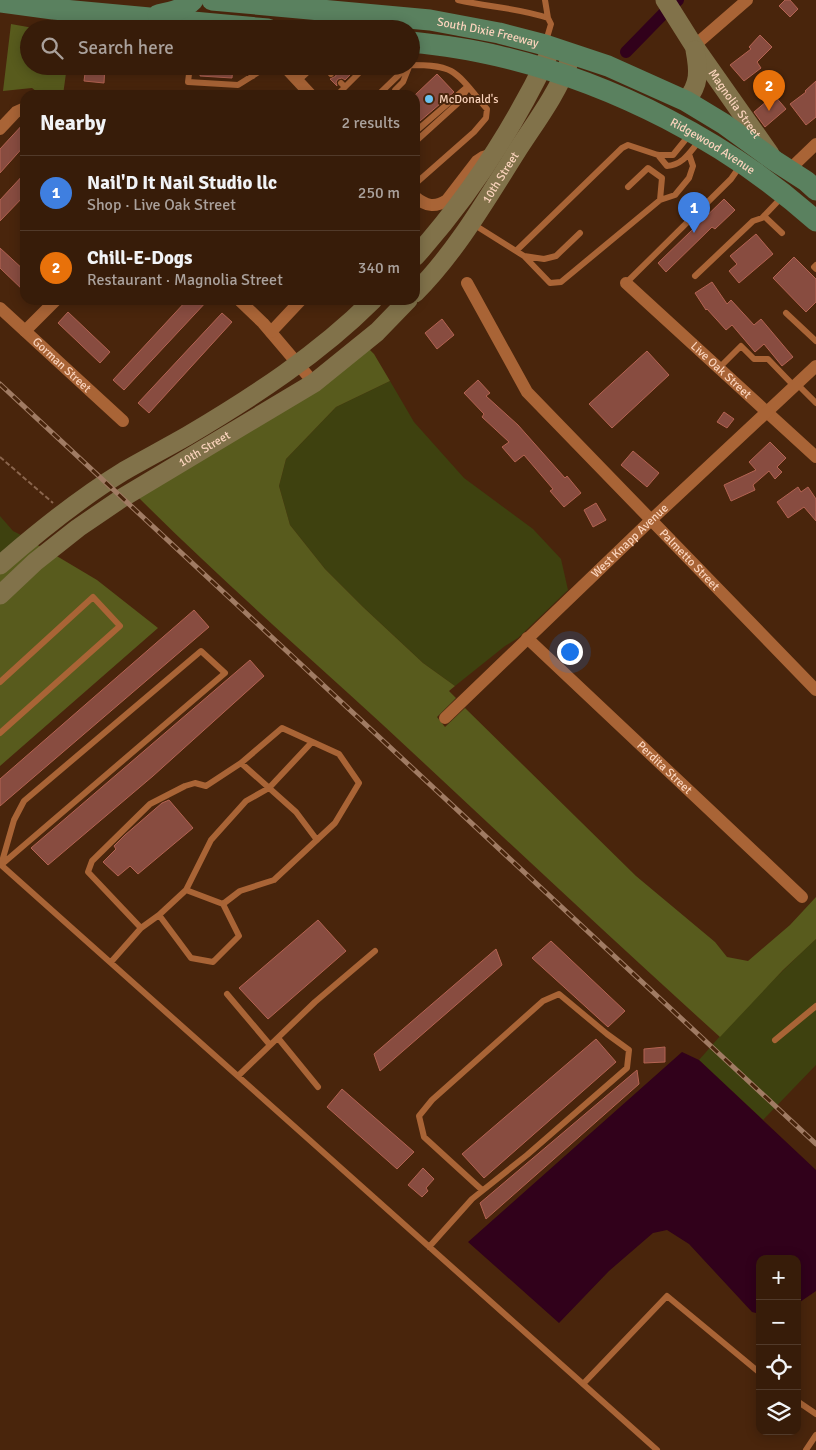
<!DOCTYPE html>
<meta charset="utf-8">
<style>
body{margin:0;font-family:Signika,sans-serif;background:#3e2512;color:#f1f3f6}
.controls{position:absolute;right:15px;bottom:15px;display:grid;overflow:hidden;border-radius:10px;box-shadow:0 2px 12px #0003}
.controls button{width:45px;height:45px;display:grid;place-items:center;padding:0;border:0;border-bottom:1px solid #513a2a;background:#371c09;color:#f1f3f6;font:25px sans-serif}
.you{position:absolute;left:569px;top:651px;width:18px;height:18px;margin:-12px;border:4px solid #fff;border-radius:50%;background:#1a73e8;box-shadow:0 0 0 8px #1a73e833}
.badge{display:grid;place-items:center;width:32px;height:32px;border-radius:50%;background:#0b8043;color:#fff;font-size:16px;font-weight:700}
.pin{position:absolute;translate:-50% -41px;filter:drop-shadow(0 1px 2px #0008)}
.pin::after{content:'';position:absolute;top:26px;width:18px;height:15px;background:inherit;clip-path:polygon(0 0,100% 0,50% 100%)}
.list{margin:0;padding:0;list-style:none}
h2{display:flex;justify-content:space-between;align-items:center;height:65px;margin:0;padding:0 20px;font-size:21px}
h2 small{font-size:16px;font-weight:400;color:#aaa19c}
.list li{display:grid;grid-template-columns:32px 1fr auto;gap:15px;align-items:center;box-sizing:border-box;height:75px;padding:0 20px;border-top:1px solid #513a2a}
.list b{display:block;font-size:19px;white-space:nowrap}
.list p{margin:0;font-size:16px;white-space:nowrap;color:#aaa19c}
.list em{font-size:16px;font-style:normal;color:#aaa19c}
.icon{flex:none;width:28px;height:28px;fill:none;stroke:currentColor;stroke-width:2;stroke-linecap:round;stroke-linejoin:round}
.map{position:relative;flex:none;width:816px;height:1450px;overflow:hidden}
.search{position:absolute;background:#371c09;box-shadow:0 2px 12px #0003;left:20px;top:20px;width:400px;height:55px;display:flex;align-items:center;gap:12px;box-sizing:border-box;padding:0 18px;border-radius:28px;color:#aaa19c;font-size:19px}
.panel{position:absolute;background:#371c09;box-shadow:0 2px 12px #0003;left:20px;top:90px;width:400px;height:215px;border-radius:15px}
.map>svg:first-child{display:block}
.green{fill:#3e410f}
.forest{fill:#585b1d}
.water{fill:#31011b}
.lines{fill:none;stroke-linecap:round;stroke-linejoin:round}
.canal{stroke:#31011b;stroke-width:12}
.building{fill:#884c40;stroke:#b46352}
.path{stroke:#8a654d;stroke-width:2;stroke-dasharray:5 2.5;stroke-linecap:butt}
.lane{stroke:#a96436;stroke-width:6}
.street{stroke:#a96436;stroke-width:12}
.secondary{stroke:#81724a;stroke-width:19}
.primary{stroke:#5a815f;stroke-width:21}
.rail-casing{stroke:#a07b63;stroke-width:5}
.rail{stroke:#49250c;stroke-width:3;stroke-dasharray:9;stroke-linecap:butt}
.poi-dot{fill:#6ac3f1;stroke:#49250c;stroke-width:2}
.labels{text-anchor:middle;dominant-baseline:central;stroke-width:4;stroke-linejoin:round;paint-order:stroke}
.street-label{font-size:12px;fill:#fad3bc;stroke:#49250c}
.poi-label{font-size:12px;fill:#fad3bc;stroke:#49250c;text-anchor:start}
</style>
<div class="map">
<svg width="816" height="1450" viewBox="0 0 816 1450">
<rect width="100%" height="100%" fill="#49250c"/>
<path class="green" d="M390,381L414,422L464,478L533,529L561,559L568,590L518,638L505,646L455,686L423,663L363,607L325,569L290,525L279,486L286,459L336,407Z
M0,516L13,531L23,536L0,556Z
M816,939V1065L763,1120L699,1060C736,1017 775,977 816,939Z"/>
<path class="forest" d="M11,24L39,29H29V66H67L63,95H41L32,88L3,91Z
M368,348L374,354L390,381L336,407L286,459L279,486L290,525L325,569L363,607L423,663L455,686L449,691L456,698L437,717L445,727L465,708L636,876L715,942L727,957L748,961L790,925L816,897V939L783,970L720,1037C606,934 495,829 383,725C300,649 216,575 137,496Z
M35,543L42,548L0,586V573Z
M55,555L97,580L158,628L0,766V604Z"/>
<path class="water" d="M682,1052L699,1060L816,1170V1291L797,1304V1259H760V1314L752,1312L689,1244L667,1230L653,1233L609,1271L559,1323L468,1242Z"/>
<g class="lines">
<path class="canal" d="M626,52L668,9L678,0"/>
</g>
<path class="building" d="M785,0H790L798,9L790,17L779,6Z
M760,35L772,47L757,62L761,68L744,81L730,65L751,49L749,47Z
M86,66H105L104,83L84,81Z
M201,66H233L232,78L200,76Z
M339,66H359L345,80L342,78L338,79L336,82L337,86L330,79L336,76L334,70Z
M437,74L454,92L420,121L415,116V95Z
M816,81V117L806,125L790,104L806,92L805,91Z
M774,95L786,109L765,127L754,112Z
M25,122V145L0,173V149Z
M25,173V195L0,221V200Z
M724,199L735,210L715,229L712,227L666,272L658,263Z
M756,234L773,254L739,283L729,271L737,264L730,256Z
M0,248L25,271V292L0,268Z
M794,257L816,279V302L806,312L773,278Z
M712,282L727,304L731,300L754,325L761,319L793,357L782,366L764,344L755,352L732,325L726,330L707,309L706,310L695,293Z
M187,300H208L124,390L113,380Z
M68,312L110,352L100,363L58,323Z
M222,313L232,322L149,413L138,403Z
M442,319L454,335L437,349L425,333Z
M647,351L669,375L612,428L589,404Z
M478,380L490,393L486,396L518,425L565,478L567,476L581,493L564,507L550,491L553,489L524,455L515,462L502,447L509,442L482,417L484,414L464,393Z
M724,412L734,419L727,428L717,422Z
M770,442L786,458L777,467L782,472L775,479L769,471L753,485L755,490L731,501L724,485L756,470L749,462Z
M633,451L659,473L647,487L621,465Z
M798,487L801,492L808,487L816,499V521L804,507L788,518L777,502Z
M596,503L606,520L593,527L584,510Z
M194,610L209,627L0,806V779Z
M250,660L264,676L153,776L48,865L31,848Z
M169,800L193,828L138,874L130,866L118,876L103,862L116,849L114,846L125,835L162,803Z
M318,920L346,951L268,1019L239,988Z
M551,941L625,1011L608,1027L532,958Z
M496,949L502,965L380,1071L374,1054Z
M596,1039L616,1062L484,1178L462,1154Z
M665,1047V1062L644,1063V1049Z
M637,1070L639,1084L486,1219L480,1203Z
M342,1089L414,1152L397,1169L327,1107Z
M423,1168L434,1179L426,1188L428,1191L422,1197L408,1185Z"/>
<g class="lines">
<path class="path" d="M0,457L53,503"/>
<path class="lane" d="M458,0C488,7 519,8 548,18L551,24L546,41
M545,0L548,18
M411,59L414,45
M411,65C423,65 440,65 451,71C464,78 477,98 487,109L486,118L474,132L415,184
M190,66L188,82L238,85L268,66
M243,66L253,76
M324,66L331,74
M298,81L314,66
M345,87L366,66
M337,95L345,87L341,83
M378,95L408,66
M395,95V90L403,82L409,67
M415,132L467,87
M415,142L457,104L468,88
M658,155L667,166C683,165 690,152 700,140
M628,187L648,168L662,178L660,200
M764,216L782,233
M473,224L516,251L622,148L628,145L658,155H673L690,134
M516,251L524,256L550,283L561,282L660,200L675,195L689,178L693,166L689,154
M524,256L544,259L556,256L580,233
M816,265L814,267L816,269
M695,276L753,221L762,218L782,197
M626,283L731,179L740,166
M786,313L816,341
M719,368L741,346L754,359H768L794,386
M797,384L816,403
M201,651L225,673L1,865L14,820L24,801Z
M0,682L93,597L120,626L0,733
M241,763L296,812L317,840
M0,864L657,1450
M186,890L223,904
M141,928L159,915L186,890L211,840L246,801L269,788L312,742
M111,962L141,928L88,872L92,861L150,804L185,786L195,783L206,786L241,763L282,728L339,754L359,783L335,823L274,880L240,891L223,904L239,936L213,962L191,958L159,915
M227,994L270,1045
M278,1038L318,1087
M775,1040L816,1006
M238,1076L315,1002L375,951
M429,1247L472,1199L527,1155L627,1068L629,1050L607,1034L559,994L543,1001L432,1100L419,1116L424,1137L482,1190
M583,1384L667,1296L760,1373
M797,1401L816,1414
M806,1450L816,1435"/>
<g class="street">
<path d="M694,46L747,0"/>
<path d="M284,66L311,95"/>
<path d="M0,129L16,112L25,108"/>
<path d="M789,170L816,144"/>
<path d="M415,197C426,206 435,208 447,200L477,161L483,157L493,154"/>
<path id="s1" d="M467,283L527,392L816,690"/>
<path id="s2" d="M626,283L816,457"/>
<path d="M239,300L263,323L314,383"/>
<path id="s3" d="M0,308L123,421"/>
<path d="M25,331L56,300"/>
<path d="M271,332L301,300"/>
<path id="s4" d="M527,638L802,897"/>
<path id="s5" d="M445,718L650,521L816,366"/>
</g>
<g class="secondary">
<path id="s6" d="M665,0L694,46L770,154"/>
<path d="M686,101C700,84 699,71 695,50"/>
<path d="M415,257C468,198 514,127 548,56"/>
<path id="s7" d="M415,293C456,252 486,200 517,151C535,123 557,94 569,62"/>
<path d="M0,565C39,531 80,498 124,471C145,459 166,448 187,436C253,397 319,354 373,300"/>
<path id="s8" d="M0,595L35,562L78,528L122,498L314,383L377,332L408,300"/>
</g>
<g class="primary">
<path id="s9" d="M212,0L430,20L499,33L545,45L608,66L686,101L724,124L775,161L806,181L816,190"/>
<path d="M0,2L53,9L268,29"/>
<path d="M158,15C172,12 183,10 193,0"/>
<path id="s10" d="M411,42C440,45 469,49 498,56C613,83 728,142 816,221"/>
</g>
<g class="rail-casing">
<path id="rail" d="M0,384L816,1144"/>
</g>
<use href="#rail" class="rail"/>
</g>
<circle class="poi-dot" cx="429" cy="99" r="5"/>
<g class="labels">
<g class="street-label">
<text stroke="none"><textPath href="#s9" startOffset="278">South Dixie Freeway</textPath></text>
<text stroke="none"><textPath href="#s6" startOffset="125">Magnolia Street</textPath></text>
<text stroke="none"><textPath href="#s10" startOffset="322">Ridgewood Avenue</textPath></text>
<text stroke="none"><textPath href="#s7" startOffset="144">10th Street</textPath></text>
<text stroke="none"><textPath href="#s3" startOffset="84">Gorman Street</textPath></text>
<text stroke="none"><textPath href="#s2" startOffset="129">Live Oak Street</textPath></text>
<text stroke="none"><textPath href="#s8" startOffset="252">10th Street</textPath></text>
<text stroke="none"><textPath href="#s5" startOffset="256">West Knapp Avenue</textPath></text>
<text stroke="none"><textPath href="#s1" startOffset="358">Palmetto Street</textPath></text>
<text stroke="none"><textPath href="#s4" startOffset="189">Perdita Street</textPath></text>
</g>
<g class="poi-label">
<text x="439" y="99">McDonald's</text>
</g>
</g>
</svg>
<div class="controls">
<button>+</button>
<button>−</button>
<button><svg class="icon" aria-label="locate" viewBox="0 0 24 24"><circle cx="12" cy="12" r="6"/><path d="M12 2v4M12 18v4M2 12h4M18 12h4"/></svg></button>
<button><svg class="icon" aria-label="layers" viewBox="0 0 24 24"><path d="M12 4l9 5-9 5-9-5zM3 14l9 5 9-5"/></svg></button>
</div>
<div class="you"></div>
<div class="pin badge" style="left:694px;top:233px;background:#3f7fe0">1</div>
<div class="pin badge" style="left:769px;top:111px;background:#e8710a">2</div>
<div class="search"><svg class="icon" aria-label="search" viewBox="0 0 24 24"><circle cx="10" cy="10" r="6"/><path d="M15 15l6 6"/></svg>Search here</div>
<section class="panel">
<h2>Nearby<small>2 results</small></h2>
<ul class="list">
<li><span class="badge" style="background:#3f7fe0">1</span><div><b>Nail'D It Nail Studio llc</b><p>Shop · Live Oak Street</p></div><em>250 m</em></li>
<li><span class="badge" style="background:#e8710a">2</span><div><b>Chill-E-Dogs</b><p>Restaurant · Magnolia Street</p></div><em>340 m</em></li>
</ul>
</section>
</div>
